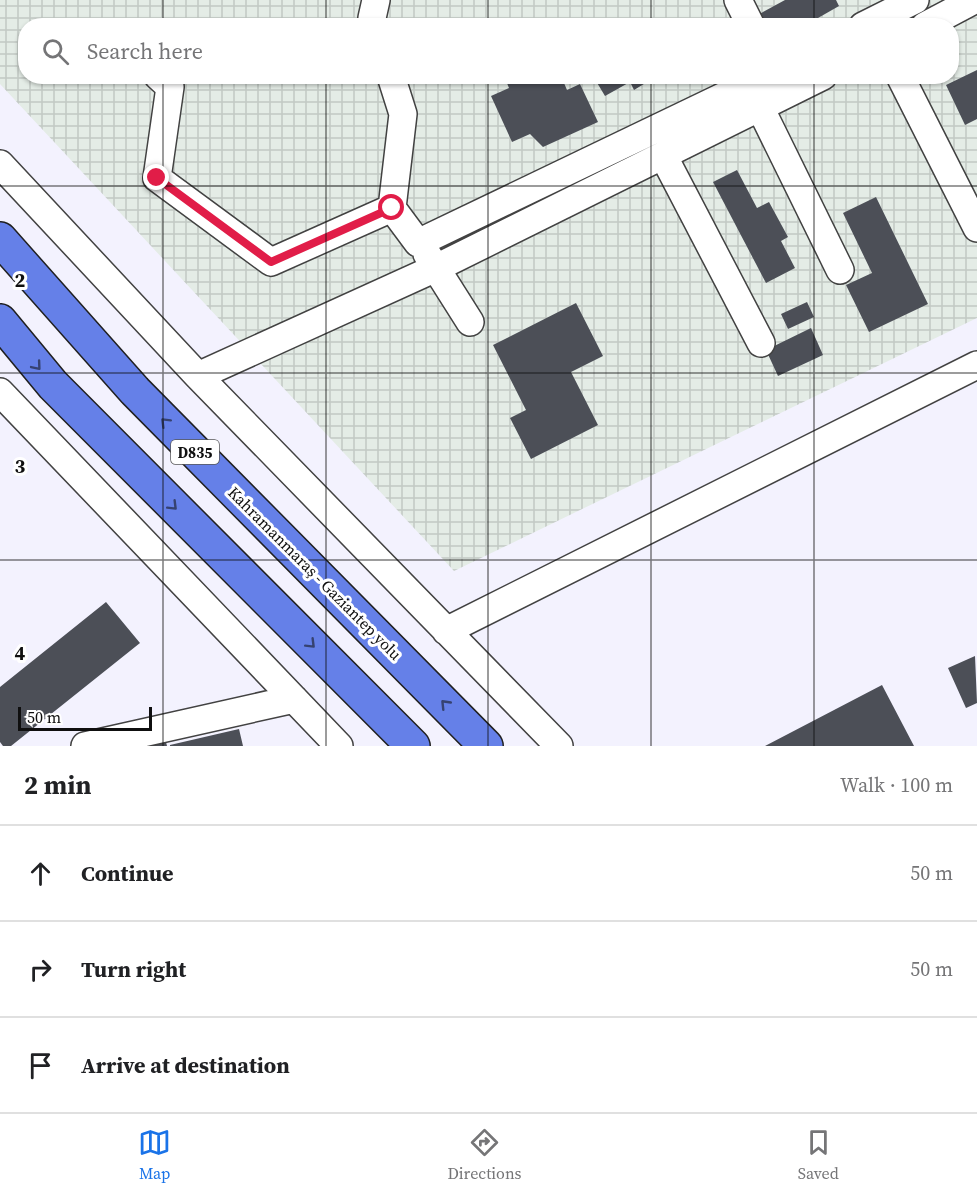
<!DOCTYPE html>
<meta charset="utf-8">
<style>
body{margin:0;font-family:"Source Serif 4",serif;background:#f6f6f6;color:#202124}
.scale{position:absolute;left:18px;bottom:15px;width:134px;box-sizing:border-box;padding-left:6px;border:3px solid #0f0f0f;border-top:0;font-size:16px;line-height:21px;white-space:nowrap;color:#0f0f0f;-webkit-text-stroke:4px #fff;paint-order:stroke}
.stop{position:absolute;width:18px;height:18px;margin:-14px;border:4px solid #e11d48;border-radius:50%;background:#fff}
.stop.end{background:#e11d48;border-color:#fff;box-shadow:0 2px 6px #0008}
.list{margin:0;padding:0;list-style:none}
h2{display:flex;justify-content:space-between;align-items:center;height:78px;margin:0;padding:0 24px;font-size:26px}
h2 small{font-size:20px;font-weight:400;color:#757577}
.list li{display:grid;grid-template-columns:39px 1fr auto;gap:18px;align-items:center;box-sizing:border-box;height:96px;padding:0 24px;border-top:2px solid #e0e0e0}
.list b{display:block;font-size:22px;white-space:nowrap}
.list em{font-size:20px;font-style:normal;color:#757577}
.icon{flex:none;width:33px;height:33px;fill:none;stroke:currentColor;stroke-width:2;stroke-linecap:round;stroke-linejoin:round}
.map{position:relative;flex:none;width:977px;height:746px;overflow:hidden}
.search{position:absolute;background:#fff;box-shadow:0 2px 4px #0004;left:18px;right:18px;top:18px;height:66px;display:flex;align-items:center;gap:15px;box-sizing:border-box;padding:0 21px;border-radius:24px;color:#757577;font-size:22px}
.sheet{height:366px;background:#fff}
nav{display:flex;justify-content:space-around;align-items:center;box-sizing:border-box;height:84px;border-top:2px solid #e0e0e0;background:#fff;font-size:16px;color:#757577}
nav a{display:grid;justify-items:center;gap:3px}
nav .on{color:#1a73e8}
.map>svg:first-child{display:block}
.industrial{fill:url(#industrial-grid);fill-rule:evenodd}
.building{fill:#4c4f57}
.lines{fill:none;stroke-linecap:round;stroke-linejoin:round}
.minor-casing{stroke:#424242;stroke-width:30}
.highway-casing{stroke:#202020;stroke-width:36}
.minor{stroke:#fff;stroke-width:27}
.highway{stroke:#6580e8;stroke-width:33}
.oneway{stroke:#364271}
.route{stroke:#e11d48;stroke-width:8}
.grid{fill:none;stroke:#0f0f0f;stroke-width:1.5;stroke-opacity:0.55}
.labels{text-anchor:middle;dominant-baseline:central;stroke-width:6;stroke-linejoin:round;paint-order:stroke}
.shield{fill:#fff;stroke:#575757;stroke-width:1.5}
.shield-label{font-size:15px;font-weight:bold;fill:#0f0f0f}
.street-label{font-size:16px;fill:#0f0f0f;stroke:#fff}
.grid-label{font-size:20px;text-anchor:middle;font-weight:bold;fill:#0f0f0f;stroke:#fff;stroke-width:6;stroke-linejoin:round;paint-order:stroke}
</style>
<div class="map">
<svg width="977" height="746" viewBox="0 0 977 746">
<defs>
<pattern id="industrial-grid" width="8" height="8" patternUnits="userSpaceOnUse" patternTransform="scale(1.5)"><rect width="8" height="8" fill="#e4ece6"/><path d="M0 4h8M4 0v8" fill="none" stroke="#c2c9c4"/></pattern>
</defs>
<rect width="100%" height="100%" fill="#f3f2fe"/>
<path class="industrial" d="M0,0H977V318L454,571L0,84ZM26,26H952V76H26Z"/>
<path class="building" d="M785,0H836L839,6L804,26H756L752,18Z
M629,18L633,26H616Z
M977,70V119L965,125L946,85Z
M504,76H561L567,90L580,84L598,122L543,147L530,134L512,142L491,96L509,88Z
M593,76H657L634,90L630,82L605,96Z
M737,170L757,208L769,202L788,237L781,241L795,268L766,283L713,182Z
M876,197L928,304L869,332L846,285L872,273L843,213Z
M807,302L814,317L788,329L781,314Z
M576,303L603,356L571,372L598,425L531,459L510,418L526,410L493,345Z
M811,328L823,355L778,376L766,350Z
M106,602L140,643L11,746H3L0,742V687Z
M975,656L977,703L966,708L948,668Z
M882,685L914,746H765Z
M239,729L243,746H170V745Z
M165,738L167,746H134Z"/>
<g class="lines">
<g class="minor-casing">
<path id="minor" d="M738,0L751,26
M374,26L372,18L376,0
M863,26L915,0
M925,26L974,0
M158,76L170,87L157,178L271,262L392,208L418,243L766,76
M391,76L403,114L392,208
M900,76L977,228
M752,91L840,270
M664,157L761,343
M0,164L198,376L559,746
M427,254L470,322
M198,376L438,267L823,76
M0,392L339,746
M446,631L977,365
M85,746L294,699"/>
</g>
<g class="highway-casing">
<path id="highway" d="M0,239L135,391L486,746
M0,321L53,385L413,746"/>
</g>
<use href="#minor" class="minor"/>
<use href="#highway" class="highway"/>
</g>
<defs><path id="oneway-chevron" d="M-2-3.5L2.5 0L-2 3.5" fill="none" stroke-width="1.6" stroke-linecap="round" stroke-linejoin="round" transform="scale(1.5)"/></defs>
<g class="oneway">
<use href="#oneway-chevron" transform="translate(37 366) rotate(50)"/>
<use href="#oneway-chevron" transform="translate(165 422) rotate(-135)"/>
<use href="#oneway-chevron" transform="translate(173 506) rotate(45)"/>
<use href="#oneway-chevron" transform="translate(311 644) rotate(45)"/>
<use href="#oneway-chevron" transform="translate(445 704) rotate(-134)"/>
</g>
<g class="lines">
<path class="route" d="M157,178L271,262L392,208"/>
</g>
<path class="grid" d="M163,0V26M326,0V26M488,0V26M651,0V26M814,0V26M163,76V746M326,76V746M488,76V746M651,76V746M814,76V746M0,186H977M0,373H977M0,560H977"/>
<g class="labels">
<rect class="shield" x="171" y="440" width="48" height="24" rx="4.5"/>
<g class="shield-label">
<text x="195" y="452">D835</text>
</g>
<g class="street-label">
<text transform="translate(315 573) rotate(45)">Kahramanmaraş - Gaziantep yolu</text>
</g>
</g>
<g class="grid-label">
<text x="20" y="287">2</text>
<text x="20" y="473">3</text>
<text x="20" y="660">4</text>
</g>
</svg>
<div class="scale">50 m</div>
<div class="stop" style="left:392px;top:208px"></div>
<div class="stop end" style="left:157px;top:178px"></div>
<div class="search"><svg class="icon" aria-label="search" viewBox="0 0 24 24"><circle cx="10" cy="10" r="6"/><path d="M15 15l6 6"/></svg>Search here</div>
</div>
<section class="sheet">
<h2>2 min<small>Walk · 100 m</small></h2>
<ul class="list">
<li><svg class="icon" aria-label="ahead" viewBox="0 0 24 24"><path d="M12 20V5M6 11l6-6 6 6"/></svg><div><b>Continue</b></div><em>50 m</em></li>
<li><svg class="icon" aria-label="right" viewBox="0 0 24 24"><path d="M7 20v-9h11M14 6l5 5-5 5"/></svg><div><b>Turn right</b></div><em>50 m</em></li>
<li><svg class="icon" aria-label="arrive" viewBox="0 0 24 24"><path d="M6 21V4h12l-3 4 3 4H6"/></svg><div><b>Arrive at destination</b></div></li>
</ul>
</section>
<nav>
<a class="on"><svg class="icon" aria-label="map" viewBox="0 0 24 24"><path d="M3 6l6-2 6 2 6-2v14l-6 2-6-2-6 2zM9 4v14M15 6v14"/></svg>Map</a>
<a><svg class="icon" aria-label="directions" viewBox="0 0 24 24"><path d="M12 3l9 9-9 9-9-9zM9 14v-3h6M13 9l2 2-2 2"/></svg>Directions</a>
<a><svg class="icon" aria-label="saved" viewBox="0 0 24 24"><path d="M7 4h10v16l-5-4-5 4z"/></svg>Saved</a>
</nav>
